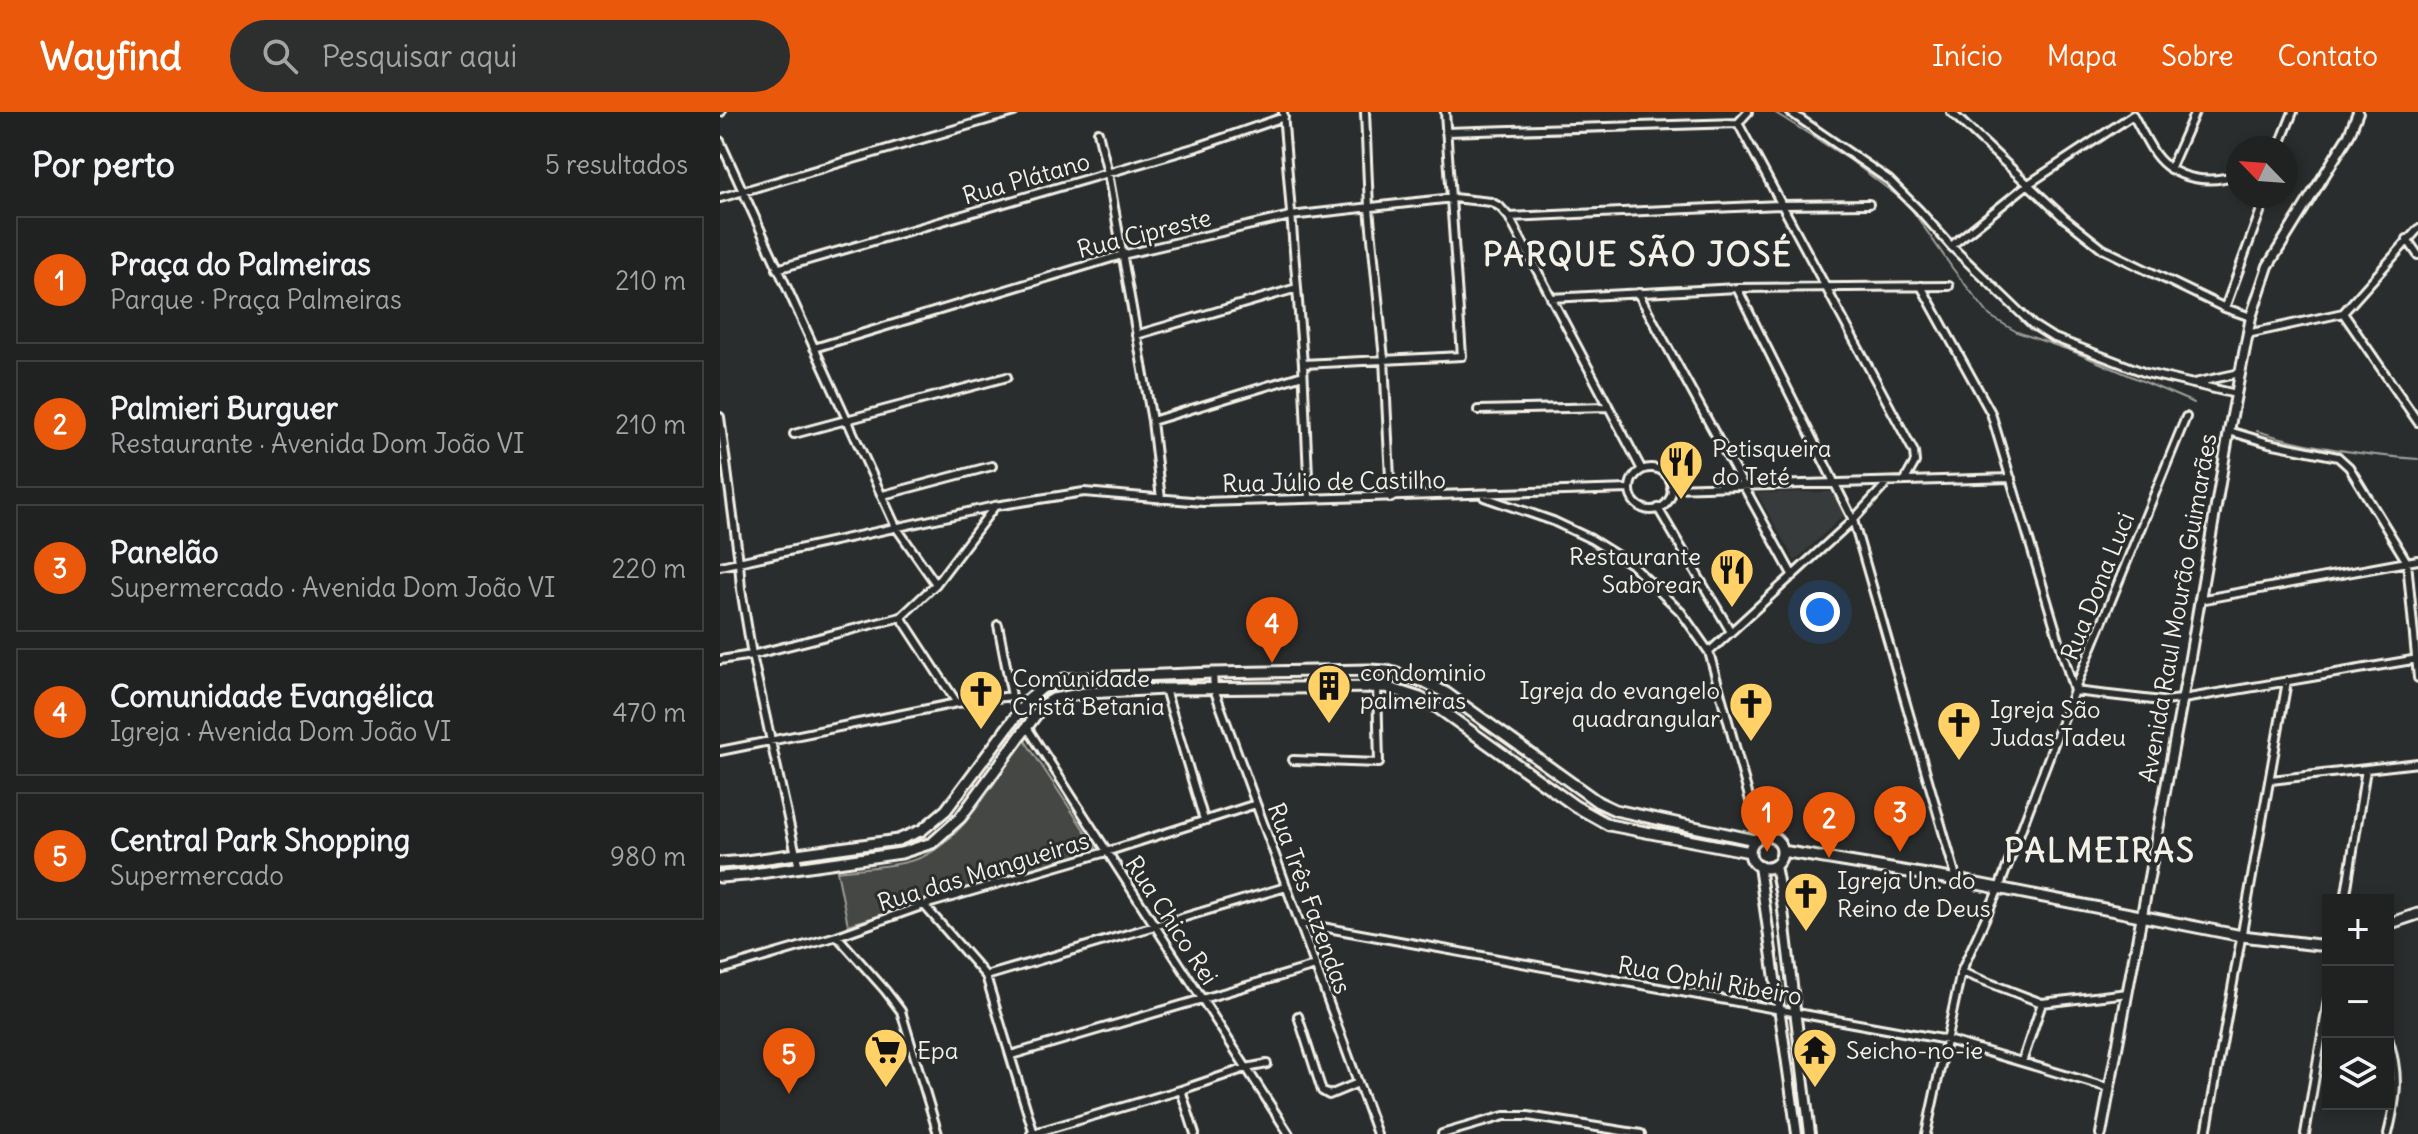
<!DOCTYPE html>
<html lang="pt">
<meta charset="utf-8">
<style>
body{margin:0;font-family:Delius,sans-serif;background:#2d2f2f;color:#f1f3f6}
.controls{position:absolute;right:24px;bottom:24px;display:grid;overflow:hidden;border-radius:0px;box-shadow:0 4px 12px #0003}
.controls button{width:72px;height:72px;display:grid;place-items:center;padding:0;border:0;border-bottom:2px solid #3d3f40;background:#202222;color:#f1f3f6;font:40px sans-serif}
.compass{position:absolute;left:1506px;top:24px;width:72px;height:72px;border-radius:50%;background:#202222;box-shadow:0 4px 12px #0003;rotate:295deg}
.you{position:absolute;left:1100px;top:500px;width:28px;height:28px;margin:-20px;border:6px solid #fff;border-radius:50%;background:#1a73e8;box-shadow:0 0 0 12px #1a73e833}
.badge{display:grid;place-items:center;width:52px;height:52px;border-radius:50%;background:#ea580c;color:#fff;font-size:26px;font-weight:700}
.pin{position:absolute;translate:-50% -66px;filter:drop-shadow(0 2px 4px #0008)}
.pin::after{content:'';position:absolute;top:42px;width:28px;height:24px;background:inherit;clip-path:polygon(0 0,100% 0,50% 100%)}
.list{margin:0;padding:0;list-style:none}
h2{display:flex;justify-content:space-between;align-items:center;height:104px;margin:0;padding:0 32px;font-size:34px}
h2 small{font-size:26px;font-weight:400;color:#a2a4a5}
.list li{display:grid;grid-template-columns:52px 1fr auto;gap:24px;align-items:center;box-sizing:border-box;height:128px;margin:0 16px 16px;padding:0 16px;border:2px solid #3d3f40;border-radius:0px}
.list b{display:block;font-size:30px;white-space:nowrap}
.list p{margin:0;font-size:26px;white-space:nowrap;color:#a2a4a5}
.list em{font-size:26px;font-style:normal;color:#a2a4a5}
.icon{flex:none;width:44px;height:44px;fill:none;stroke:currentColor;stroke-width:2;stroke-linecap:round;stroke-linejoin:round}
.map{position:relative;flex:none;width:1698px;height:1022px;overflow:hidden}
header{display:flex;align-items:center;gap:48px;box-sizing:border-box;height:112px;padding:0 40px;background:#ea580c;color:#fff}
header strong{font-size:38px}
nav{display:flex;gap:44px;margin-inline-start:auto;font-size:28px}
.search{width:560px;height:72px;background:#2d2f2f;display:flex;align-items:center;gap:20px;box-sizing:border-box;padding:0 28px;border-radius:44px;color:#a2a4a5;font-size:30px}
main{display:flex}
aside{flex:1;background:#202222}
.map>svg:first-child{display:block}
.built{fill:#373a3a}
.green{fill:#444645;stroke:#9c9c96;stroke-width:2}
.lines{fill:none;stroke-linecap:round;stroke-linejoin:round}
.stream{stroke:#9f9f9a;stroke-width:2}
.minor-casing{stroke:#f4f1e8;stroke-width:12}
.tertiary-casing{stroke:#f4f1e8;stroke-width:14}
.secondary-casing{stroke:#f4f1e8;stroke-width:15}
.minor{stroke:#2a2d2e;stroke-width:6}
.tertiary{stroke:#2a2d2e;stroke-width:8}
.secondary{stroke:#2a2d2e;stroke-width:9}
.labels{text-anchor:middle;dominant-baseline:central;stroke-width:6;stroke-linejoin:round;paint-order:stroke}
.street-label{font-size:24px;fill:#f4f1e8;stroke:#2a2d2e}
.poi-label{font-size:24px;fill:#f4f1e8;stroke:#2a2d2e;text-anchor:start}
.district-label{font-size:32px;font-weight:bold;letter-spacing:2px;fill:#f4f1e8;stroke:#2a2d2e}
</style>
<header>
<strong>Wayfind</strong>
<div class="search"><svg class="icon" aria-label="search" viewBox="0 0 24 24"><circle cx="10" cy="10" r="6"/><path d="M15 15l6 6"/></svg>Pesquisar aqui</div>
<nav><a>Início</a><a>Mapa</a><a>Sobre</a><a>Contato</a></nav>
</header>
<main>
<aside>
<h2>Por perto<small>5 resultados</small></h2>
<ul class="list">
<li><span class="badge">1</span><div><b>Praça do Palmeiras</b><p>Parque · Praça Palmeiras</p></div><em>210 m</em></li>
<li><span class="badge">2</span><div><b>Palmieri Burguer</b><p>Restaurante · Avenida Dom João VI</p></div><em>210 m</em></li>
<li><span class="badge">3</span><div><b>Panelão</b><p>Supermercado · Avenida Dom João VI</p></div><em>220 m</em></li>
<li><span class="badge">4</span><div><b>Comunidade Evangélica</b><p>Igreja · Avenida Dom João VI</p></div><em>470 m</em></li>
<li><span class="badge">5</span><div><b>Central Park Shopping</b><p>Supermercado</p></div><em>980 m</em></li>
</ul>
</aside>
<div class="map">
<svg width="1698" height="1022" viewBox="0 0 1698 1022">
<rect width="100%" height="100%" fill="#2a2d2e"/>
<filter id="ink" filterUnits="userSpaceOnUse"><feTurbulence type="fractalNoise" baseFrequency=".0125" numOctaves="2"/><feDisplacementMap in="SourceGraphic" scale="16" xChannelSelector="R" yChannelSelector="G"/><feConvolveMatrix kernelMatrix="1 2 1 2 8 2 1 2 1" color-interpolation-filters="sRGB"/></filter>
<g filter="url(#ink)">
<path class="built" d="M1111,380L1115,382L1124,400L1123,404L1075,449L1037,381Z"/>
<path class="green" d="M304,627L378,739L128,813L117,759C143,756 172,755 197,747C242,731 277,665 304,627Z"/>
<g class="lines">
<path class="stream" d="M1054,0L1130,48L1188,92L1233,157L1270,204L1297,220L1352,239L1474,291
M1537,319C1590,336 1643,343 1698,347"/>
<g class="minor-casing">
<path id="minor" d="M0,0H1
M563,0L583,252L589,386
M645,0L649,96L664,247L671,386
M1070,0L1169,68L1199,98L1231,134L1313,213L1332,225L1426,261L1516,282
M1231,0L1344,106L1383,137L1505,196L1531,205
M1413,3C1420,16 1427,30 1435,42C1454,68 1490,73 1518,62
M1018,11L1194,340L1195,350L1185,368
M1018,11L1028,0
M378,20L388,61L432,309L441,387
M726,20L1018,11
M0,29L176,415L216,472
M1555,36L1561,30L1573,0
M1450,57L1475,0
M0,86L294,0
M789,105L1060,93L1149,92
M1687,127L1698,143
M1231,134L1307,73L1413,3
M57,157L477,35L564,5
M1201,174L1271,301L1354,579L1442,589L1463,587L1698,547
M1017,176L1133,408L1237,768
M918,181L1073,464
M831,186L1017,176L1229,174
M1505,196L1546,84
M1623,201L1698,310
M1527,222L1623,201L1698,117
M416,223L577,176
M94,236L402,143L570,104L733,86L771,90L780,95L789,105L922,358
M583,252L742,244L725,0
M1474,271L1520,261
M758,298L887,295
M0,305L19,450L21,477L32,543L79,756
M432,309L583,263
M1509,319L1549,331L1618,345L1629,355L1687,450L1698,566
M74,322L287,265
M910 377a21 21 0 1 1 42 0a21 21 0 1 1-42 0Z
M951,376L1291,366
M163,383L272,354
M764,385L833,409L871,427L911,452L961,500L989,540L1040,725
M938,396L1011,520
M0,454L275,394L364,380L483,390L910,377
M1479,488L1698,448
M181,505L237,591
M278,513L292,584L298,601
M989,540L1133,408L1168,370
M0,548L32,543L181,505L216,472L275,394
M493,561L494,577L657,1022
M445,577L484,708
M307,615L569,1022
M0,639L237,591L292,584
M573,648L659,651L657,574
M1551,668L1698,651
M1625,788L1646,657
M204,793L266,864L314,1022
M580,811L1227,928L1389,976
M117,824L165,878L181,899L218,1022
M0,858L117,824L204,793L386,740L536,692
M1241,860L1322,891L1408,881
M266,864L566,775
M578,904L602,979L609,983L638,971
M291,943L595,854
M1302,950L1322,891
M461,978L475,1022
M311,1022L461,978L526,956L547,952
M722,1022L784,1004H808L921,1022
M1206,1022L1241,860L1279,776L1354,579L1466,305
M1486,1022L1567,569
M1585,1022L1608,888
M1668,1022C1677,985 1680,962 1668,926"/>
</g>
<g class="tertiary-casing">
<path id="tertiary" d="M1039,754L1077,1022
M1055,754L1062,790L1090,1022
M1381,1022L1468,557L1509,319L1531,205L1548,154L1629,23L1638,0"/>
</g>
<g class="secondary-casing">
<path id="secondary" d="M1030 740a16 16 0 1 1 32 0a16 16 0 1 1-32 0Z
M1062,739L1237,768L1522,824L1598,833L1608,830
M0,751L26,749L178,728L202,718L226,698L308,588L322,576L344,567L493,561L649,558L667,559L705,570L726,581L878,690L895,698L1035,728
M0,765L26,763L181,741L212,731L240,706L323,593L333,587L365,581L445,577L666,575L700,586L718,596L855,694L889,713L1030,740
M1668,812L1698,802"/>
</g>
<use href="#minor" class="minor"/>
<use href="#tertiary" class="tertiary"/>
<use href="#secondary" class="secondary"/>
</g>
</g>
<defs>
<g id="restaurant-pin" transform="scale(2.3)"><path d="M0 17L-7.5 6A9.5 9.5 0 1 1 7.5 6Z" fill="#ffd166" stroke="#2a2d2e"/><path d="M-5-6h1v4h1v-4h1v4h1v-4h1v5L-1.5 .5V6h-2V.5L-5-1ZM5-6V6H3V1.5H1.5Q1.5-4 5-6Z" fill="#111"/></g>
<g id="building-pin" transform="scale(2.3)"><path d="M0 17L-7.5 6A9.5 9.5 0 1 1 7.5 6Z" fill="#ffd166" stroke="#2a2d2e"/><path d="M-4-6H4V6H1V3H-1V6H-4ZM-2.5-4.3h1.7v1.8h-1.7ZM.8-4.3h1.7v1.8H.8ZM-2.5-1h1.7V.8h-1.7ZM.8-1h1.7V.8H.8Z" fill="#111"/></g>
<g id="church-pin" transform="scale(2.3)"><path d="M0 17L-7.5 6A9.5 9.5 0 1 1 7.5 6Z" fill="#ffd166" stroke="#2a2d2e"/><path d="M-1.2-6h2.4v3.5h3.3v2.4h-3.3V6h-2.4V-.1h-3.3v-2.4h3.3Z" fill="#111"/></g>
<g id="supermarket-pin" transform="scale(2.3)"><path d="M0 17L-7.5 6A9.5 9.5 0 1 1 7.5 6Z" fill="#ffd166" stroke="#2a2d2e"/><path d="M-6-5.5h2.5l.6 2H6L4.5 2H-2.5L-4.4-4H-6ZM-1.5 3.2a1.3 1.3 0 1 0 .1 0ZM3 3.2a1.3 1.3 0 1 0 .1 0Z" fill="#111"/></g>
<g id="temple-pin" transform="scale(2.3)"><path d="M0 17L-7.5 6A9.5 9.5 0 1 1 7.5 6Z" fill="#ffd166" stroke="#2a2d2e"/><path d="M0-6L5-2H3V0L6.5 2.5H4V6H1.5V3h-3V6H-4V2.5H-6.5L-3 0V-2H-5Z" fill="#111"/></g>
</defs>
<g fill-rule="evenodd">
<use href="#restaurant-pin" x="961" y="350"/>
<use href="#restaurant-pin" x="1012" y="458"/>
<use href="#building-pin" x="609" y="574"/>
<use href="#church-pin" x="261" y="580"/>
<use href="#church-pin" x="1031" y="592"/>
<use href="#church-pin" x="1239" y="611"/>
<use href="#church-pin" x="1086" y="782"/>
<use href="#supermarket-pin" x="166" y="938"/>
<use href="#temple-pin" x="1095" y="938"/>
</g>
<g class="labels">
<g class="street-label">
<text transform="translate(306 66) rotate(-16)">Rua Plátano</text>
<text transform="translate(424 121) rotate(-14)">Rua Cipreste</text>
<text transform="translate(614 369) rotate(-1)">Rua Júlio de Castilho</text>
<text transform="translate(1377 474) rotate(-68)">Rua Dona Luci</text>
<text transform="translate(1457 496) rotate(-80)">Avenida Raul Mourão Guimarães</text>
<text transform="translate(263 759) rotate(-17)">Rua das Mangueiras</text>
<text transform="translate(590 786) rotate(70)">Rua Três Fazendas</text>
<text transform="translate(452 808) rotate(57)">Rua Chico Rei</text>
<text transform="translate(990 868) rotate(10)">Rua Ophil Ribeiro</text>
</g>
<g class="poi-label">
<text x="992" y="336">Petisqueira<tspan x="992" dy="28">do Teté</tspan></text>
<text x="981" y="444" text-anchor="end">Restaurante<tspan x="981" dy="28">Saborear</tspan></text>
<text x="640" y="560">condominio<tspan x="640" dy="28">palmeiras</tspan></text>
<text x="292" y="566">Comunidade<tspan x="292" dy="28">Cristã Betania</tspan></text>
<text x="1000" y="578" text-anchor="end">Igreja do evangelo<tspan x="1000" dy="28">quadrangular</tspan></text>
<text x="1270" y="597">Igreja São<tspan x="1270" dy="28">Judas Tadeu</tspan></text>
<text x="1117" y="768">Igreja Un. do<tspan x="1117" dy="28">Reino de Deus</tspan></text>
<text x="197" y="938">Epa</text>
<text x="1126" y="938">Seicho-no-ie</text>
</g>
<g class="district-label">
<text x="918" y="142">PARQUE SÃO JOSÉ</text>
<text x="1380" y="738">PALMEIRAS</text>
</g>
</g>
</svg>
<div class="controls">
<button>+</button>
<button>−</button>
<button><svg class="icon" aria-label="layers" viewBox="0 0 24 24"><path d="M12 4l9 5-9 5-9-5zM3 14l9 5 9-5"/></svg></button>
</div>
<svg class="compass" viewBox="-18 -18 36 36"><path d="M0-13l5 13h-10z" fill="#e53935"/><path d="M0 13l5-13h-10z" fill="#a2a4a5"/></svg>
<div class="you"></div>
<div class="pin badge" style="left:1047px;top:740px">1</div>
<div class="pin badge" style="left:1109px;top:746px">2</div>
<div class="pin badge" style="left:1180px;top:740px">3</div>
<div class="pin badge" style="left:552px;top:551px">4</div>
<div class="pin badge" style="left:69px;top:982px">5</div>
</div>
</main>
